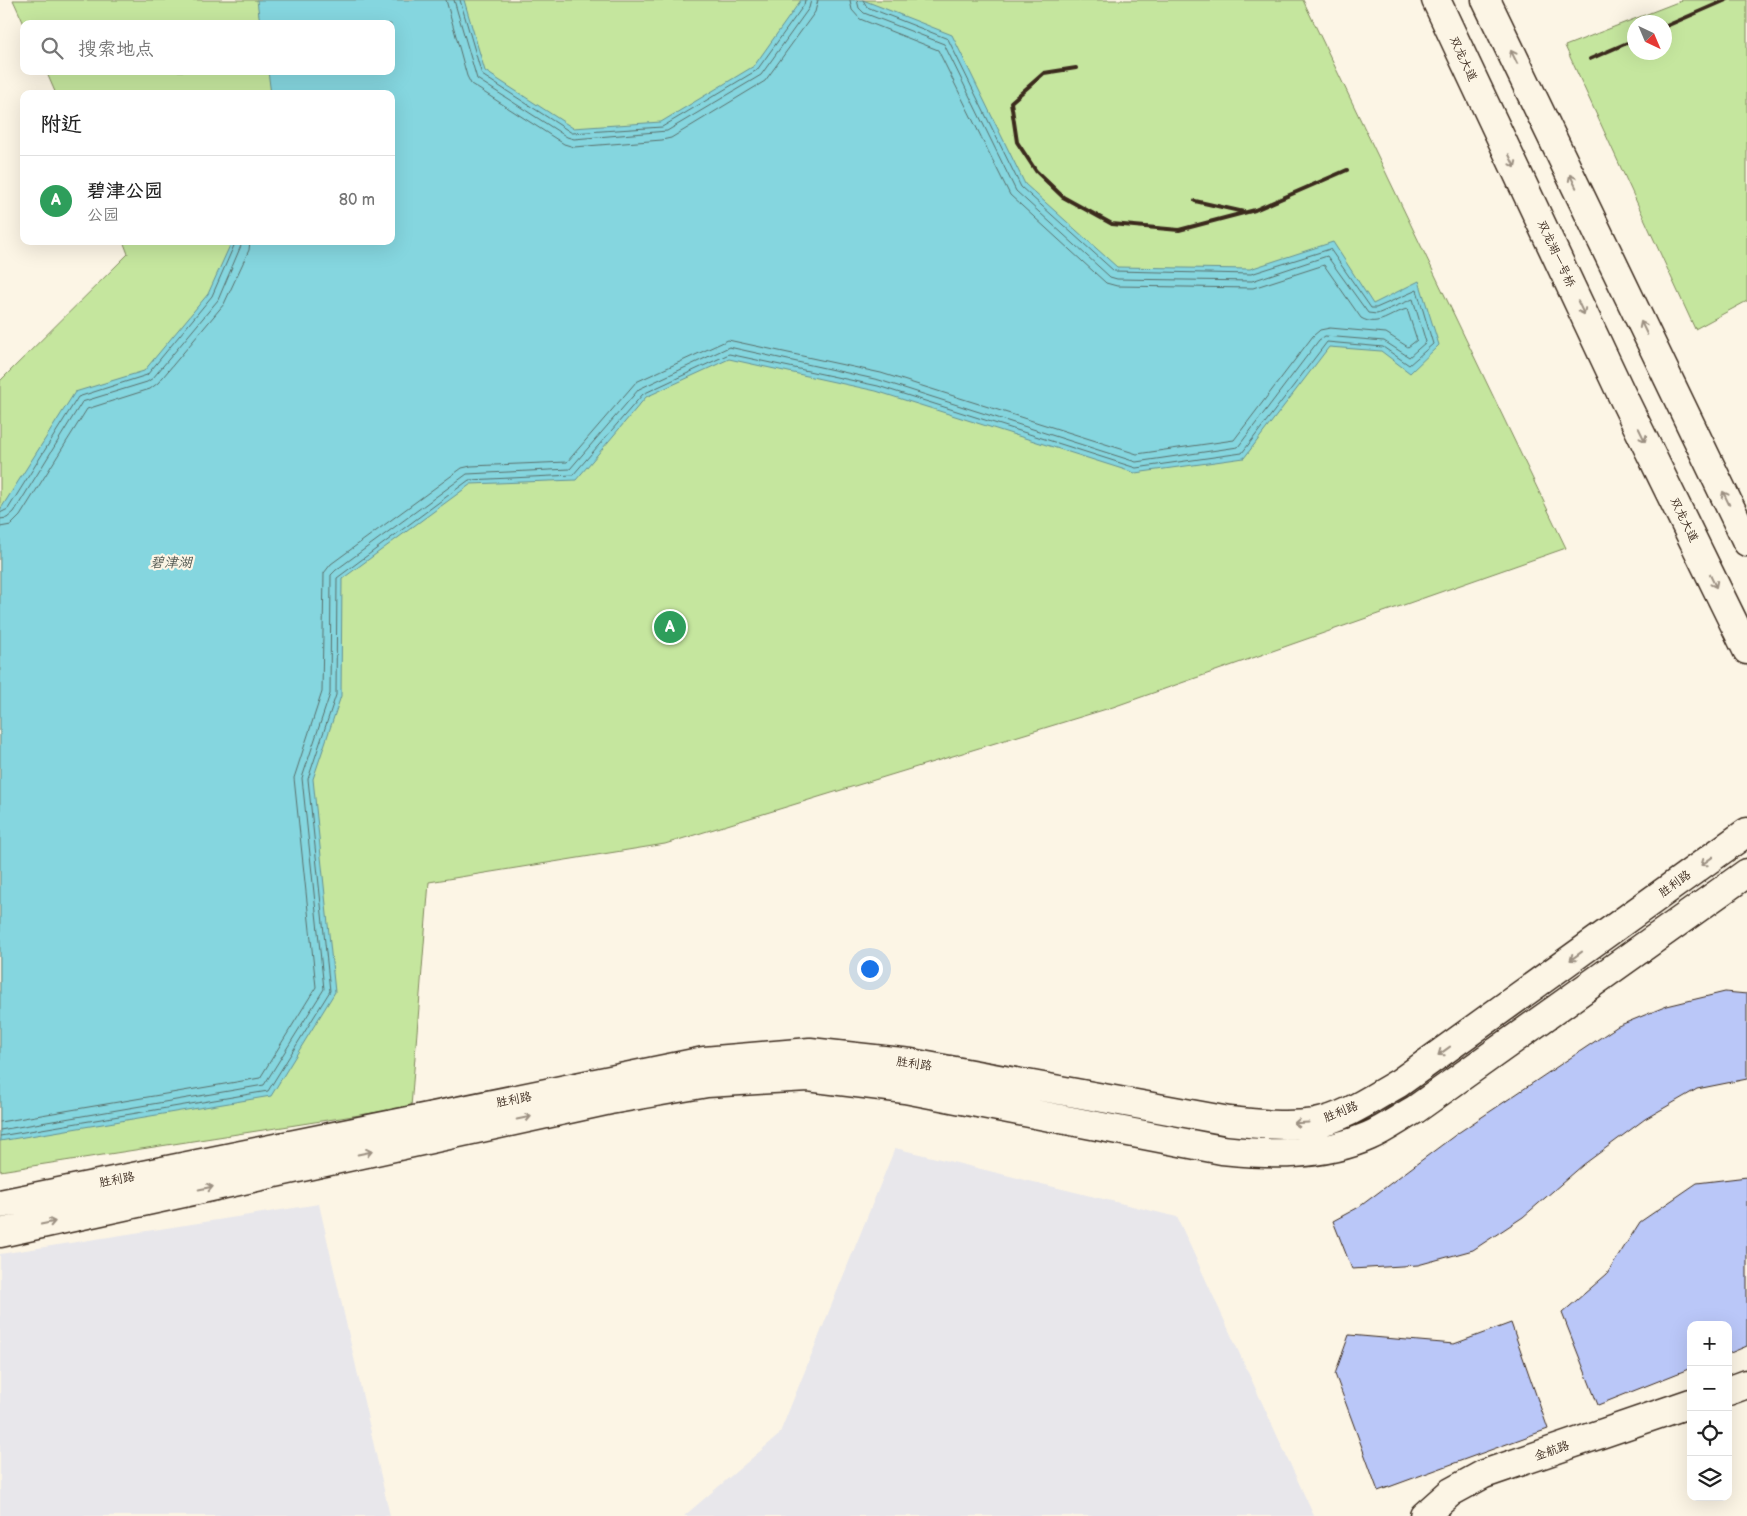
<!DOCTYPE html>
<html lang="zh">
<meta charset="utf-8">
<style>
body{margin:0;font-family:"Balsamiq Sans","LXGW WenKai TC",sans-serif;background:#f6f6f6;color:#222}
.controls{position:absolute;right:15px;bottom:15px;display:grid;overflow:hidden;border-radius:10px;box-shadow:0 5px 20px #0002}
.controls button{width:45px;height:45px;display:grid;place-items:center;padding:0;border:0;border-bottom:1px solid #e0e0e0;background:#fff;color:#222;font:25px sans-serif}
.compass{position:absolute;left:1627px;top:15px;width:45px;height:45px;border-radius:50%;background:#fff;box-shadow:0 5px 20px #0002;rotate:136deg}
.you{position:absolute;left:869px;top:968px;width:18px;height:18px;margin:-12px;border:4px solid #fff;border-radius:50%;background:#1a73e8;box-shadow:0 0 0 8px #1a73e833}
.badge{display:grid;place-items:center;width:32px;height:32px;border-radius:50%;background:#0f766e;color:#fff;font-size:16px;font-weight:700}
.pin{position:absolute;translate:-50% -50%;border:2px solid #fff;box-shadow:0 1px 5px #0006}
.list{margin:0;padding:0;list-style:none}
h2{display:flex;justify-content:space-between;align-items:center;height:65px;margin:0;padding:0 20px;font-size:21px}
h2 small{font-size:16px;font-weight:400;color:#767676}
.list li{display:grid;grid-template-columns:32px 1fr auto;gap:15px;align-items:center;box-sizing:border-box;height:90px;padding:0 20px;border-top:1px solid #e0e0e0}
.list b{display:block;font-size:19px;white-space:nowrap}
.list p{margin:0;font-size:16px;white-space:nowrap;color:#767676}
.list em{font-size:16px;font-style:normal;color:#767676}
.icon{flex:none;width:28px;height:28px;fill:none;stroke:currentColor;stroke-width:2;stroke-linecap:round;stroke-linejoin:round}
.map{position:relative;flex:none;width:1747px;height:1516px;overflow:hidden}
.search{position:absolute;background:#fff;box-shadow:0 5px 20px #0002;left:20px;top:20px;width:375px;height:55px;display:flex;align-items:center;gap:12px;box-sizing:border-box;padding:0 18px;border-radius:10px;color:#767676;font-size:19px}
.panel{position:absolute;background:#fff;box-shadow:0 5px 20px #0002;left:20px;top:90px;width:375px;height:155px;border-radius:10px}
.map>svg:first-child{display:block}
.built{fill:#e8e7eb}
.green{fill:#c5e69e;stroke:#80885e;fill-rule:evenodd}
.water{fill:#85d6df;stroke:#679192}
.lines{fill:none;stroke-linecap:round;stroke-linejoin:round}
.shore{stroke:#596f6b;stroke-width:1}
.building{fill:#bac7f8;stroke:#3b2a1e}
.minor-casing{stroke:#3b2a1e;stroke-width:31}
.tertiary-casing{stroke:#3b2a1e;stroke-width:31}
.secondary-casing{stroke:#3b2a1e;stroke-width:31}
.minor{stroke:#fcf5e5;stroke-width:28}
.tertiary{stroke:#fcf5e5;stroke-width:28}
.secondary{stroke:#fcf5e5;stroke-width:28}
.rail{stroke:#3b2a1e;stroke-width:4}
.oneway{stroke:#9c9082}
.labels{text-anchor:middle;dominant-baseline:central;stroke-width:4.5;stroke-linejoin:round;paint-order:stroke}
.street-label{font-size:12px;fill:#3b2a1e;stroke:#fcf5e5}
.water-label{font-size:14px;font-style:italic;fill:#4e554e;stroke:#fcf5e5}
</style>
<div class="map">
<svg width="1747" height="1516" viewBox="0 0 1747 1516">
<rect width="100%" height="100%" fill="#fcf5e5"/>
<filter id="ink" filterUnits="userSpaceOnUse"><feTurbulence type="fractalNoise" baseFrequency=".02" numOctaves="2"/><feDisplacementMap in="SourceGraphic" scale="10" xChannelSelector="R" yChannelSelector="G"/><feConvolveMatrix kernelMatrix="1 2 1 2 8 2 1 2 1" color-interpolation-filters="sRGB"/></filter>
<g filter="url(#ink)">
<path class="built" d="M895,1148L1177,1217L1314,1516H684L779,1435Z
M319,1204L390,1516H0V1254Z"/>
<path class="green" d="M13,0H1303L1566,548L1113,707L665,844L429,882L411,1107L0,1171V381L128,254L123,241H391V94H56L46,71H391V24H24Z
M1683,0H1747V301L1695,329L1565,46ZM1634,22H1664V52H1634Z"/>
<path class="water" d="M257,0H464L485,71L573,128L661,122L754,66L801,0H863L952,35L1025,184L1117,267L1250,269L1333,242L1373,304L1419,281L1439,345L1410,373L1381,351L1329,347L1244,458L1135,473L876,391L729,359L646,397L576,480L471,484L342,579L341,696L313,779L335,992L271,1096L0,1141V510L75,392L144,371L208,294L232,241H391V94H271L268,71H391V24H260Z"/>
<g class="lines">
<path class="shore" d="M446,0L467,76L471,84L564,144L574,147L662,140L671,138L765,81L815,12L818,0
M454,0L477,79L567,137L574,139L667,131L761,75L809,8L811,0
M460,0L482,75L572,133L662,127L757,70L804,5L805,0
M0,513L8,509L78,397L147,375L212,296L236,241
M0,519L7,518L14,512L82,402L147,382L153,378L218,300L243,241
M0,527L11,525L20,516L87,409L150,389L158,383L224,304L249,250L250,241
M0,1122L260,1078L316,987L294,778L322,692L324,573L331,564L462,468L471,466L567,462L636,382L728,340L881,373L1137,454L1234,440L1313,336L1320,330L1330,328L1386,333L1408,347L1417,340L1407,309C1391,313 1378,328 1361,318L1324,265L1253,288L1117,286L1106,283L1010,195L938,50L860,19L852,10L850,0
M0,1130L264,1085L324,989L302,778L330,694L331,575L336,570L467,474L570,469L639,389L729,347L879,380L1136,462L1238,447L1319,340L1325,336L1384,341L1409,357L1426,342L1413,299L1377,314L1368,313L1327,256L1252,281L1117,279L1110,277L1016,191L944,44L864,13L859,8L857,0
M0,1136L268,1091L330,991L308,779L336,695L337,578L469,480L573,475L643,394L729,354L878,386L1136,468L1242,453L1327,342L1383,347L1409,365L1433,344L1417,290L1376,308H1371L1330,249L1251,274L1114,271L1021,187L948,39L867,7L863,0"/>
</g>
<path class="building" d="M1725,992L1747,994V1079L1697,1089L1645,1119L1583,1165L1523,1217L1473,1250L1418,1265L1352,1269L1333,1221L1359,1207L1458,1133L1618,1026L1667,1006Z
M1747,1177V1346L1728,1354V1325H1691V1368L1598,1405L1562,1313L1607,1274L1640,1222L1697,1183Z
M1511,1323L1548,1429L1378,1491L1335,1374L1349,1335L1454,1344Z"/>
<g class="lines">
<g class="minor-casing">
<path id="minor" d="M1728,1391L1747,1384
M1424,1516L1451,1492L1484,1474L1691,1403"/>
</g>
<g class="tertiary-casing">
<path id="tertiary" d="M0,1204L704,1061L810,1052L911,1063L1229,1121C1257,1124 1287,1127 1315,1123C1345,1118 1374,1097 1399,1083L1747,832
M0,1233L610,1100L707,1083L808,1077L905,1089L1222,1150C1271,1155 1322,1157 1369,1136C1385,1129 1400,1118 1416,1109L1747,873"/>
</g>
<g class="secondary-casing">
<path id="secondary" d="M1436,0L1620,391L1747,650
M1486,0L1747,542"/>
</g>
<use href="#minor" class="minor"/>
<use href="#tertiary" class="tertiary"/>
<use href="#secondary" class="secondary"/>
<path class="rail" d="M1664,27L1726,0
M1590,59L1634,40
M1076,68L1044,73L1011,102L1017,142L1036,171L1063,197L1112,224L1179,230L1255,210L1347,170
M1195,201L1244,212"/>
</g>
<defs><path id="oneway-shaft" d="M-6 0H5M1.5-3L5.5 0L1.5 3" fill="none" stroke-width="1.6" stroke-linecap="round" stroke-linejoin="round" transform="scale(1.25)"/></defs>
<g class="oneway">
<use href="#oneway-shaft" transform="translate(1514 57) rotate(-116)"/>
<use href="#oneway-shaft" transform="translate(1512 161) rotate(65)"/>
<use href="#oneway-shaft" transform="translate(1573 181) rotate(-116)"/>
<use href="#oneway-shaft" transform="translate(1581 308) rotate(65)"/>
<use href="#oneway-shaft" transform="translate(1644 328) rotate(-116)"/>
<use href="#oneway-shaft" transform="translate(1642 435) rotate(64)"/>
<use href="#oneway-shaft" transform="translate(1726 498) rotate(-116)"/>
<use href="#oneway-shaft" transform="translate(1713 581) rotate(64)"/>
<use href="#oneway-shaft" transform="translate(1707 861) rotate(144)"/>
<use href="#oneway-shaft" transform="translate(1576 956) rotate(144)"/>
<use href="#oneway-shaft" transform="translate(1444 1051) rotate(144)"/>
<use href="#oneway-shaft" transform="translate(524 1118) rotate(-12)"/>
<use href="#oneway-shaft" transform="translate(1301 1123) rotate(177)"/>
<use href="#oneway-shaft" transform="translate(365 1153) rotate(-12)"/>
<use href="#oneway-shaft" transform="translate(206 1188) rotate(-12)"/>
<use href="#oneway-shaft" transform="translate(48 1223) rotate(-12)"/>
</g>
</g>
<g class="labels">
<g class="street-label">
<text transform="translate(1463 59) rotate(65)">双龙大道</text>
<text transform="translate(1556 254) rotate(65)">双龙湖一号桥</text>
<text transform="translate(1684 520) rotate(64)">双龙大道</text>
<text transform="translate(1675 884) rotate(-36)">胜利路</text>
<text transform="translate(914 1064) rotate(8)">胜利路</text>
<text transform="translate(514 1100) rotate(-11)">胜利路</text>
<text transform="translate(1341 1112) rotate(-22)">胜利路</text>
<text transform="translate(117 1180) rotate(-11)">胜利路</text>
<text transform="translate(1552 1451) rotate(-19)">金航路</text>
</g>
<g class="water-label">
<text x="171" y="562">碧津湖</text>
</g>
</g>
</svg>
<div class="controls">
<button>+</button>
<button>−</button>
<button><svg class="icon" aria-label="locate" viewBox="0 0 24 24"><circle cx="12" cy="12" r="6"/><path d="M12 2v4M12 18v4M2 12h4M18 12h4"/></svg></button>
<button><svg class="icon" aria-label="layers" viewBox="0 0 24 24"><path d="M12 4l9 5-9 5-9-5zM3 14l9 5 9-5"/></svg></button>
</div>
<svg class="compass" viewBox="-18 -18 36 36"><path d="M0-13l5 13h-10z" fill="#e53935"/><path d="M0 13l5-13h-10z" fill="#767676"/></svg>
<div class="you"></div>
<div class="pin badge" style="left:670px;top:627px;background:#2e9e5b">A</div>
<div class="search"><svg class="icon" aria-label="search" viewBox="0 0 24 24"><circle cx="10" cy="10" r="6"/><path d="M15 15l6 6"/></svg>搜索地点</div>
<section class="panel">
<h2>附近<small></small></h2>
<ul class="list">
<li><span class="badge" style="background:#2e9e5b">A</span><div><b>碧津公园</b><p>公园</p></div><em>80 m</em></li>
</ul>
</section>
</div>
